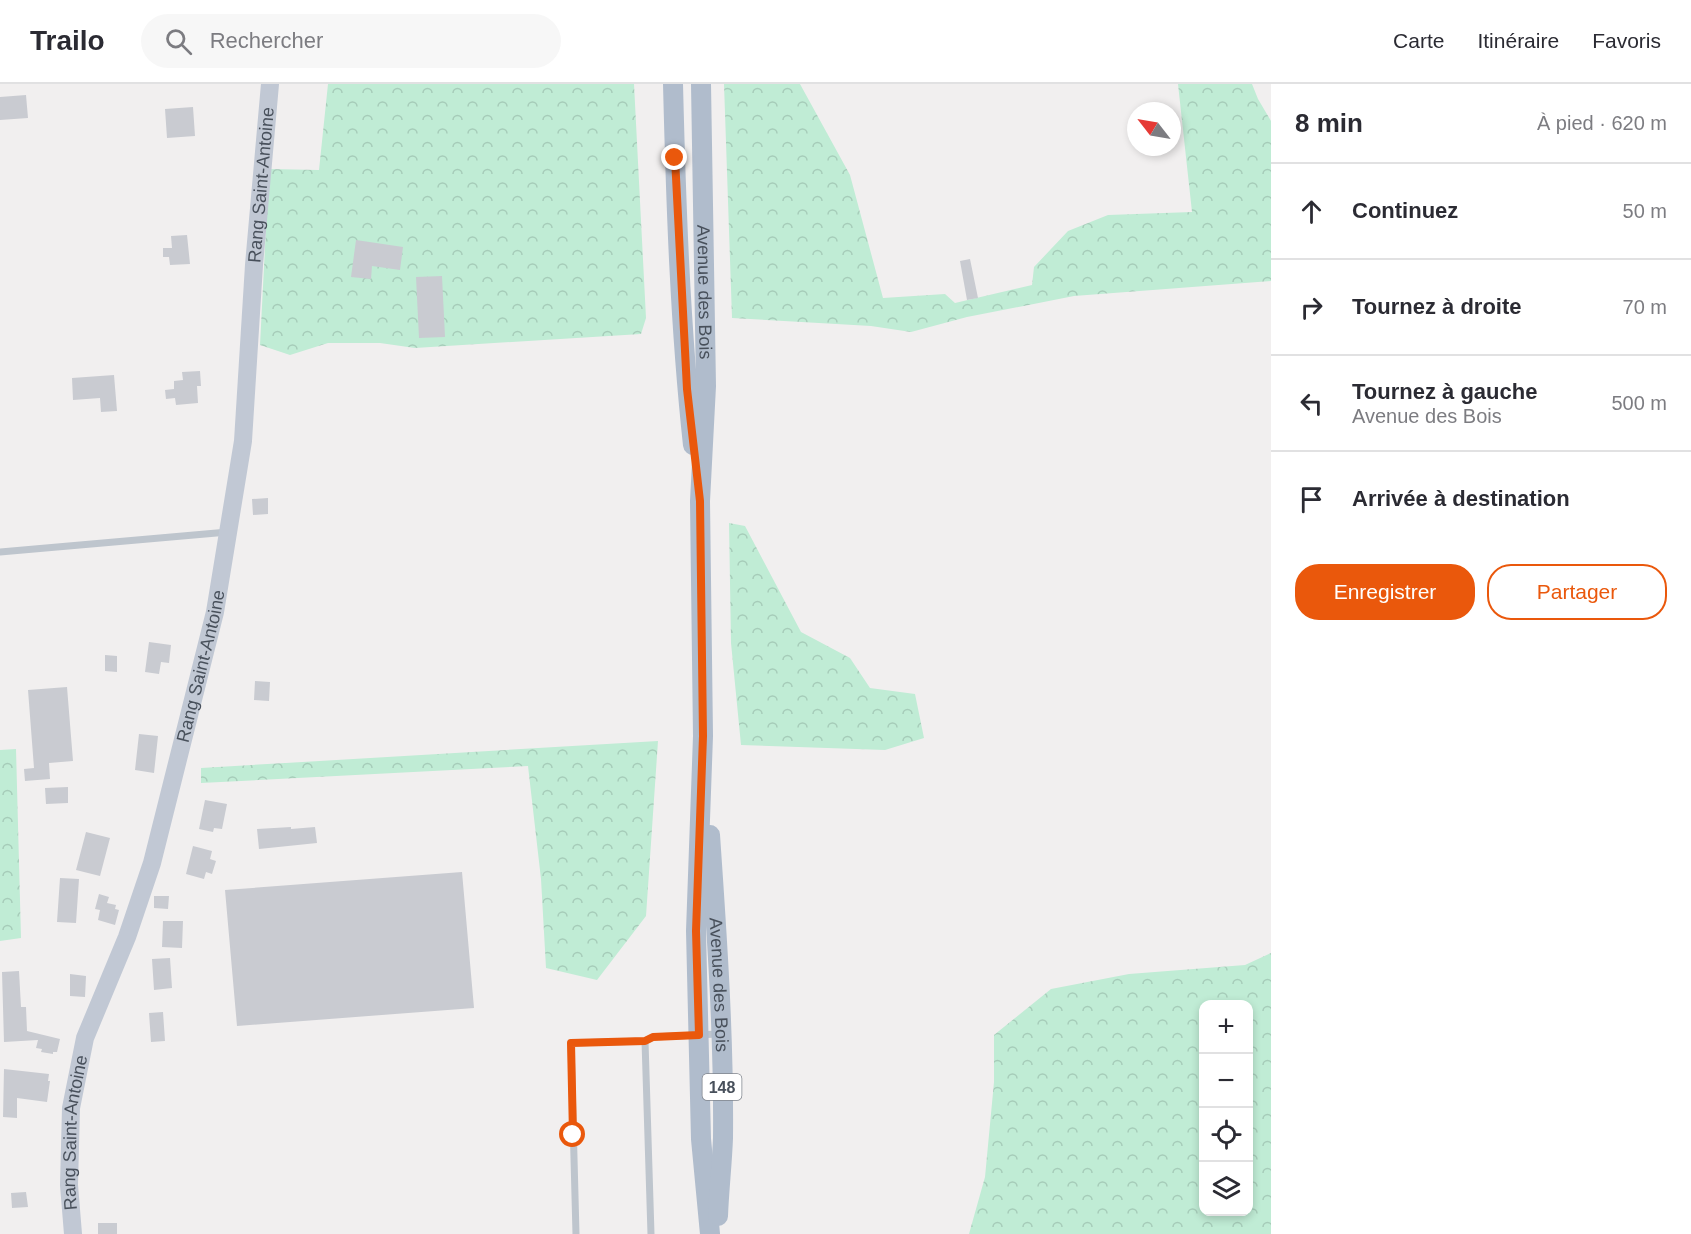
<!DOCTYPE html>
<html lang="fr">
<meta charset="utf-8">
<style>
body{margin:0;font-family:Helvetica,sans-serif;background:#f7f7f7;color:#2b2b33}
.controls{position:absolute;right:18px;bottom:18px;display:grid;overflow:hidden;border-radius:12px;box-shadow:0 3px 9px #0003}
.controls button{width:54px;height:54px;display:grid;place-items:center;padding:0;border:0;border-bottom:2px solid #e1e1e2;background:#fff;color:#2b2b33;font:30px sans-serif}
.compass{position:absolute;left:1127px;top:18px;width:54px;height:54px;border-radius:50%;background:#fff;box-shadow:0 3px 9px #0003;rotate:301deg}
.stop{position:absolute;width:18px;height:18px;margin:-14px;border:4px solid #ea580c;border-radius:50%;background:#fff}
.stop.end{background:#ea580c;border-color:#fff;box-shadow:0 2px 6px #0008}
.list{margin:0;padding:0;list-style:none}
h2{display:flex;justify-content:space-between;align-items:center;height:78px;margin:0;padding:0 24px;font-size:26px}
h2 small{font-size:20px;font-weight:400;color:#7c7c81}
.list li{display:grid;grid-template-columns:39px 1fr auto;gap:18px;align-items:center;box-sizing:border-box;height:96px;padding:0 24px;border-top:2px solid #e1e1e2}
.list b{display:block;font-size:22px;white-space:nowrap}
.list p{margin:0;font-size:20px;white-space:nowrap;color:#7c7c81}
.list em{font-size:20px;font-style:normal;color:#7c7c81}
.actions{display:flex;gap:12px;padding:18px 24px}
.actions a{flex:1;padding:14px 0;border:2px solid #ea580c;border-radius:24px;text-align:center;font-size:21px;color:#ea580c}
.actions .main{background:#ea580c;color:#fff}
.icon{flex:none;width:33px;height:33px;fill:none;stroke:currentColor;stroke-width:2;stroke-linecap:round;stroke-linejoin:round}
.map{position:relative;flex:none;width:1271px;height:1150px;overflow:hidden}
header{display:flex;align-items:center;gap:36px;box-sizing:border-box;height:84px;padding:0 30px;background:#fff;border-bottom:2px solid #e1e1e2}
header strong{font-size:28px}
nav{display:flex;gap:33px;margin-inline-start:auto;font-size:21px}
.search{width:420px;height:54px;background:#f7f7f7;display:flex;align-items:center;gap:15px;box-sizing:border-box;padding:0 21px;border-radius:33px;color:#7c7c81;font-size:22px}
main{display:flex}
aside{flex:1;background:#fff}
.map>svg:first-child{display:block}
.forest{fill:url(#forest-crowns);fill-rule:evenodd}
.building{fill:#c9cbd1}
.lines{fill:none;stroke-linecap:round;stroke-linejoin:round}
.lane{stroke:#bec5cd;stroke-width:7}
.secondary{stroke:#c1c8d4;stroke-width:18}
.primary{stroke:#b0bccc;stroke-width:20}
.route{stroke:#ea580c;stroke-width:8}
.labels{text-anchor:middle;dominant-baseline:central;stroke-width:6;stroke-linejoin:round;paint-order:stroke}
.shield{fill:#fff;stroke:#7f848c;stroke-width:1.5}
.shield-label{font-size:16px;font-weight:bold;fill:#48505b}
.street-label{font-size:18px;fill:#48505b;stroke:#fff}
</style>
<header>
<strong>Trailo</strong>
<div class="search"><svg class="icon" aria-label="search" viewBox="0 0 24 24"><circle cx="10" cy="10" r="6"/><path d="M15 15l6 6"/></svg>Rechercher</div>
<nav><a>Carte</a><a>Itinéraire</a><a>Favoris</a></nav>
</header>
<main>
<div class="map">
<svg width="1271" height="1150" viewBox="0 0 1271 1150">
<defs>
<pattern id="forest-crowns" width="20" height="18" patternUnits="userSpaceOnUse" patternTransform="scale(1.5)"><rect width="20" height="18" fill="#c0ecd5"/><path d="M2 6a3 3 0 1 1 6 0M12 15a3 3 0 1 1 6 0" fill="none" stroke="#a6ccb9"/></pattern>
</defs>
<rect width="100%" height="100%" fill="#f1efef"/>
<path class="forest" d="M328,0H634L646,234L641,250L415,264L380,259H328L290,271L260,261L269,85L319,86Z
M724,0H800L850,91L883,214L945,210L955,219L1032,201L1034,183L1068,147L1108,131L1192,128L1178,0H1252L1258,15L1271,37V197L1074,212L967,233L911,248L871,242L732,234Z
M729,439L745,442L801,548L850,574L870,604L915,610L924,654L885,666L741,661L731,559Z
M658,657L646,832L597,896L546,884L541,795L528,682L201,699V684Z
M16,665L21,854L0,857V666Z
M1271,869V1150H969L985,1093L994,998V951L1051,905L1129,890L1245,881ZM1204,920H1248V1128H1204Z"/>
<path class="building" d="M26,11L28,34L0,36V13Z
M193,23L195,52L167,54L165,25Z
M187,151L190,180L170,181L169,173H163V164H172L171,152Z
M356,156L403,163L400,186L372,182L371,195L351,193Z
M970,175L978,214L967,216L960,177Z
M442,192L445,253L419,254L416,193Z
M200,287L201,302H197L198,319L176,321L175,314L166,315L165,306L174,305V297L183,296L182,288Z
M114,291L117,327L101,328L100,314L73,316L72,294Z
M268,414V430L253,431L252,415Z
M149,558L171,561L169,579L161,578L159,590L145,588Z
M105,571L117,572V588L105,587Z
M255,597L270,598L269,617L254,616Z
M67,603L73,677L49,679L50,695L25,697L24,685L34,684L28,606Z
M139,650L158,652L154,689L135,686Z
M68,703V719L46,720L45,704Z
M205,716L227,720L222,745L214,744L213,748L199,745Z
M291,743V745L315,743L317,759L259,765L257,745Z
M86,748L110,754L100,792L76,786Z
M193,762L212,767L210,775L216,777L212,790L206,788L204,795L186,790Z
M462,788L474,924L237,942L225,806Z
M60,794L79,795L76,839L57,838Z
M99,810L109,813L107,819L116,821L115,825L119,826L115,841L98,836L100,826L95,825Z
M154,812H169L168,825L154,824Z
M163,837H183L182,864L162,863Z
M170,874L172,904L154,906L152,875Z
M19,887L21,923H26L27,947L60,955L57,968H53V970L41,968L42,965L36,964L38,956L4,958L2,888Z
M70,890L86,892L85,913L70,912Z
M163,928L165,957L151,958L149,929Z
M4,985L49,990L48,997H50L47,1018L17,1014V1034L3,1033Z
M26,1108L28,1123L12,1124L11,1109Z
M98,1139H117V1150H98Z"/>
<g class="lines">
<path class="lane" d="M0,468L228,448
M645,957L651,1150
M576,1150L571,959L645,957L653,953L718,950"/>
<path class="secondary" id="s1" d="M73,1150L69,1101L71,1024L85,954L127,853L152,779L215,528L243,357L254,181L270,0"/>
<g class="primary">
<path d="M673,0C676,120 680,241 693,361"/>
<path id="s2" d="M701,0L706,302L700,417L703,652L696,847L701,1055L710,1150"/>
<path id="s3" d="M710,751C717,852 724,953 723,1054C722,1080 719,1106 718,1132"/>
</g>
</g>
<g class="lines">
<path class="route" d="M573,1051L571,959L645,957L653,953L699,951L696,847L703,652L700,417L687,305L675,74"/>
</g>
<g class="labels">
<rect class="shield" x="702.5" y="990" width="39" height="26" rx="4.5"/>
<g class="shield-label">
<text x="722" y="1003">148</text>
</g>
<g class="street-label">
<text stroke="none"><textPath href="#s1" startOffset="1074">Rang Saint-Antoine</textPath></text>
<text stroke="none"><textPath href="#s2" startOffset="208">Avenue des Bois</textPath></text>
<text stroke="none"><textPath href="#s1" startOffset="588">Rang Saint-Antoine</textPath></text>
<text stroke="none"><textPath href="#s3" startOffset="150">Avenue des Bois</textPath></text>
<text stroke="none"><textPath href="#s1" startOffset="102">Rang Saint-Antoine</textPath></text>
</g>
</g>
</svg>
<div class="controls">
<button>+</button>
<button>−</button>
<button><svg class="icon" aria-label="locate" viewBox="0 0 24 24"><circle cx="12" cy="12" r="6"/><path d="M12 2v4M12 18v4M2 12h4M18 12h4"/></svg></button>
<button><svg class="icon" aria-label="layers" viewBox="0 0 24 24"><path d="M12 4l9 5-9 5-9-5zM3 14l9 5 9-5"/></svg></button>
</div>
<svg class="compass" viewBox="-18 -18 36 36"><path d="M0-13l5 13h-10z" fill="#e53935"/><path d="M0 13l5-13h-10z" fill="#7c7c81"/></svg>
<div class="stop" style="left:573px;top:1051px"></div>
<div class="stop end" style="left:675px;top:74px"></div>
</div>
<aside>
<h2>8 min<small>À pied · 620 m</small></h2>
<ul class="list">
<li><svg class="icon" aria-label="ahead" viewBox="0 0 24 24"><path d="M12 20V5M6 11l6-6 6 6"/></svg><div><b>Continuez</b></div><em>50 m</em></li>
<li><svg class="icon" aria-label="right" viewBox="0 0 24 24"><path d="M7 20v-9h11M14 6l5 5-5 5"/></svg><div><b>Tournez à droite</b></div><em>70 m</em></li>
<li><svg class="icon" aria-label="left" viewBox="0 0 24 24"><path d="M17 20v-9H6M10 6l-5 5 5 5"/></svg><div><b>Tournez à gauche</b><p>Avenue des Bois</p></div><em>500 m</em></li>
<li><svg class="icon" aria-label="arrive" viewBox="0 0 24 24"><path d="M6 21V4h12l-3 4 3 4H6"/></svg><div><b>Arrivée à destination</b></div></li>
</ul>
<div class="actions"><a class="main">Enregistrer</a><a>Partager</a></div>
</aside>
</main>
